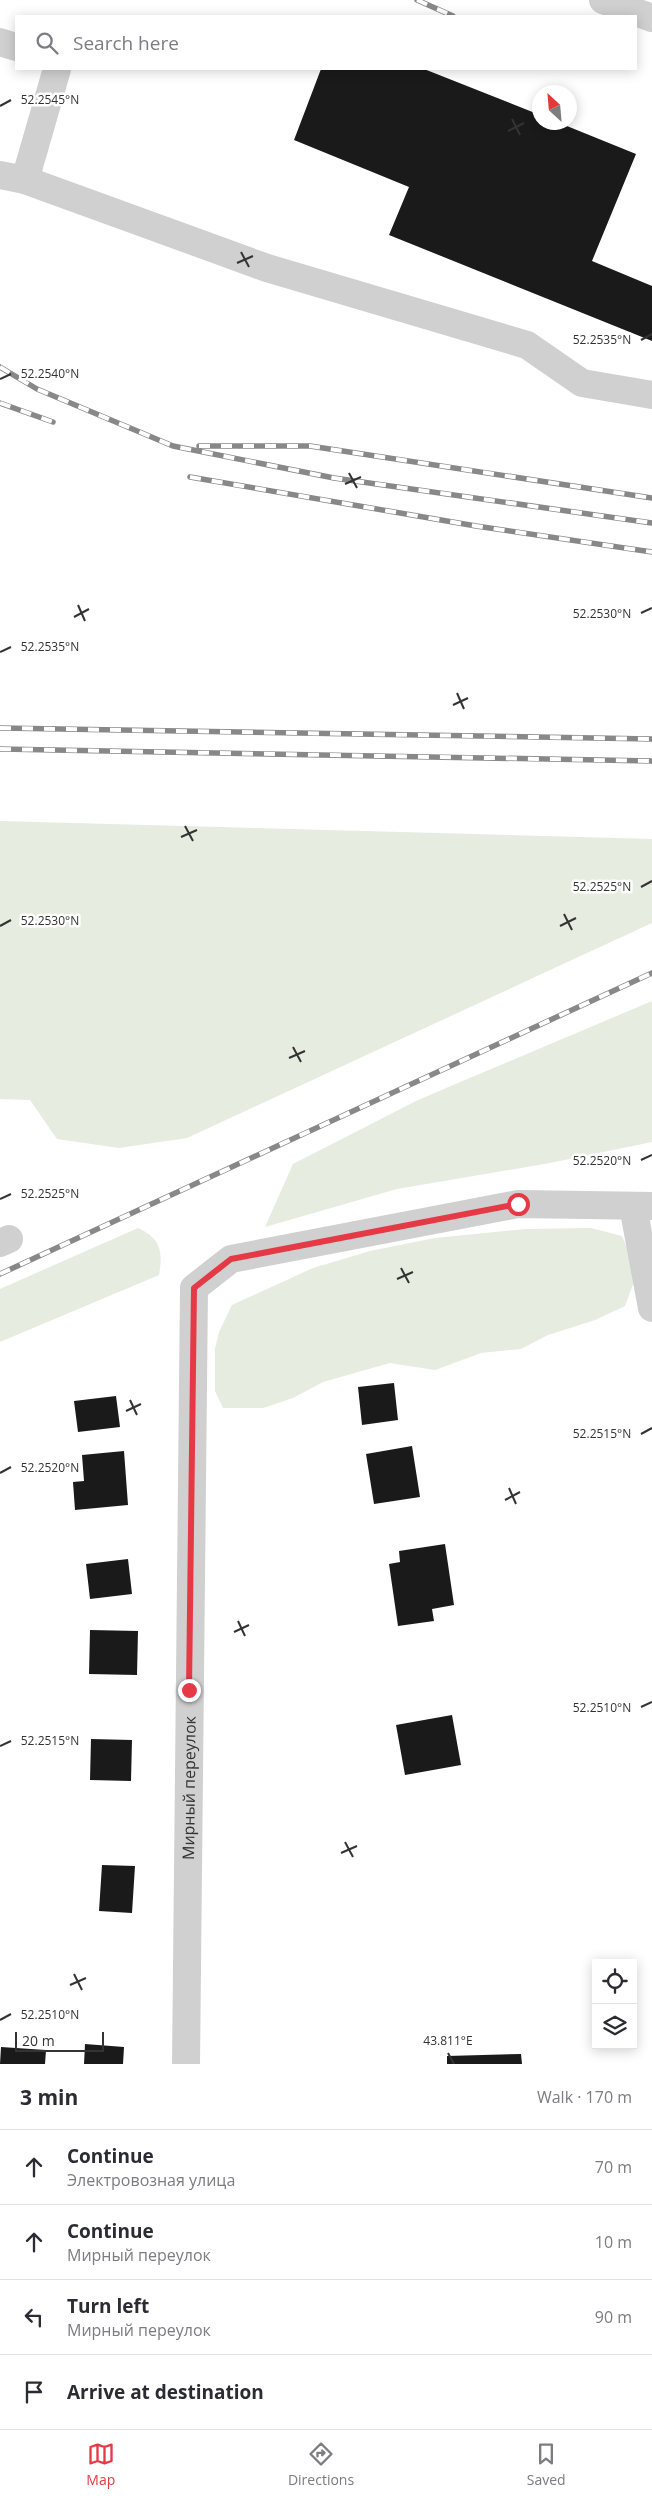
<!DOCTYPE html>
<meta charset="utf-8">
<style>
body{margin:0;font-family:"Open Sans",sans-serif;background:#f7f7f7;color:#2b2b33}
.controls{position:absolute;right:15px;bottom:15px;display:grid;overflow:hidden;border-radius:0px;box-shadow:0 2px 12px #0003}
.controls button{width:45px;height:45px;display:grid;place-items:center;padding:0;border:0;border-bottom:1px solid #e1e1e2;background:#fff;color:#2b2b33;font:25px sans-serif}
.compass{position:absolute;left:532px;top:85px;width:45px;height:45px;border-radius:50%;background:#fff;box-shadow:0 2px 12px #0003;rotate:334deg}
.scale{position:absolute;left:15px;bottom:12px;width:89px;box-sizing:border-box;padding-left:5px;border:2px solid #333;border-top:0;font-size:14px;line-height:18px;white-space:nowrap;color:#333;-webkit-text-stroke:4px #fff;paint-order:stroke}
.stop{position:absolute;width:15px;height:15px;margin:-11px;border:4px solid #e63946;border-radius:50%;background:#fff}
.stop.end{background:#e63946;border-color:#fff;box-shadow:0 1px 5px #0008}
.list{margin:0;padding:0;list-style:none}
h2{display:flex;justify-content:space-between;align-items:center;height:65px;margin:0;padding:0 20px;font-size:21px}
h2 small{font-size:16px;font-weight:400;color:#7c7c81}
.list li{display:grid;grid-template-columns:32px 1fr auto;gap:15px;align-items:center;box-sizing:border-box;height:75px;padding:0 20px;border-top:1px solid #e1e1e2}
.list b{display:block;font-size:19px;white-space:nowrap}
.list p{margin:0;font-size:16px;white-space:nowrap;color:#7c7c81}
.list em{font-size:16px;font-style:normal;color:#7c7c81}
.icon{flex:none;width:28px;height:28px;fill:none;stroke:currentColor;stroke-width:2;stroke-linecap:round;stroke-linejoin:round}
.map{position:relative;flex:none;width:652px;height:2064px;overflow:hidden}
.search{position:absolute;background:#fff;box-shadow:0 2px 12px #0003;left:15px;right:15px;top:15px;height:55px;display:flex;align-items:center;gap:12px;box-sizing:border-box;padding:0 18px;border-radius:0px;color:#7c7c81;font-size:19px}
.sheet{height:365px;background:#fff}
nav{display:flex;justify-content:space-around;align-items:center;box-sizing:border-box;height:70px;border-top:1px solid #e1e1e2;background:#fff;font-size:14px;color:#7c7c81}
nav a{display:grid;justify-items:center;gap:2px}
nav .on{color:#e63946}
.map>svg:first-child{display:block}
.green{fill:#e6ecdf}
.building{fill:#1a1a1a}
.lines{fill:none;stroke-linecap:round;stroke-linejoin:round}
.minor{stroke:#d0d0d0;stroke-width:28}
.rail-casing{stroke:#888;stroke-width:5.5}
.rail{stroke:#fff;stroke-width:4;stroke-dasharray:11;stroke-linecap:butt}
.route{stroke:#e63946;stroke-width:6}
.ticks{fill:none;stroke:#333;stroke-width:2}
.labels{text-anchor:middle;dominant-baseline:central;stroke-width:5;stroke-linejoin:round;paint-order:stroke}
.street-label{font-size:16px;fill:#333;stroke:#fff}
.ticks-label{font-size:12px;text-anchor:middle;fill:#333;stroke:#fff;stroke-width:5;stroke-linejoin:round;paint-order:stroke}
</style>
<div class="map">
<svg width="652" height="2064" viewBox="0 0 652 2064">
<rect width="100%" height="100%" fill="#fff"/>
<path class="green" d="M0,821L652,839V923L187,1138L119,1148L57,1139L30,1100L0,1099Z
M652,1001V1142L550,1163L397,1189L265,1227L293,1164L418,1100Z
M138,1228C161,1239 163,1251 159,1275L0,1342V1289Z
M591,1228L622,1236L628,1250L634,1282L625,1306L595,1320L548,1335L521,1349L481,1353L435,1370L390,1363L323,1382L293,1398L263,1408H223L215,1391V1349L219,1332L232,1305L313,1268L370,1251L435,1238L525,1229Z"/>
<path class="building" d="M321,69H424L540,115V122H557L636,154L592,261L652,286V341L389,235L409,187L294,140Z
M394,1383L398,1420L362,1425L358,1387Z
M116,1396L120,1427L78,1432L74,1401Z
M412,1446L420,1497L374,1504L366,1454Z
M124,1451L128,1505L75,1510L73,1482L84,1481L82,1455Z
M445,1544L454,1605L432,1609L434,1621L398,1626L389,1564L400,1562L399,1551Z
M128,1559L132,1594L90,1599L86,1564Z
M90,1630L138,1631L137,1675L89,1674Z
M452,1715L461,1765L405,1775L396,1725Z
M91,1739L132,1740L131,1781L90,1780Z
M102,1865L135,1866L132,1913L99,1911Z
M85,2044L124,2047L123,2064H84Z
M1,2047L46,2050L45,2064H0Z
M521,2054L522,2064H447V2056Z"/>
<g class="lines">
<g class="minor">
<path d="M603,0L652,18"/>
<path d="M0,42L16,47"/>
<path d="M0,175L25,180L57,69"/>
<path d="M25,180L267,268L527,345L582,383L652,395"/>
<path d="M633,1206L652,1308"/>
<path d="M0,1243L9,1239"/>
<path id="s1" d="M186,2064L194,1288L231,1259L518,1204L652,1206"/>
</g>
<g class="rail-casing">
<path id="rail" d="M417,0L453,16
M0,367L37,389L173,446L334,478L652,523
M0,403L53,422
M199,446H310L652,498
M190,477L476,526L652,552
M0,728L652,739
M0,749L652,761
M0,1274L652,973"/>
</g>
<use href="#rail" class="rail"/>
</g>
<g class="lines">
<path class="route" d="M189,1690L194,1288L231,1259L518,1204"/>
</g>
<path class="ticks" d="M0,106L11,100M512,119L520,135M508,131L524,123M241,252L249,267M237,263L253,256M641,340L652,334M0,379L11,374M349,473L357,488M345,484L361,477M78,605L85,621M641,613L652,608M74,617L89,609M0,652L11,647M457,693L464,709M453,705L468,698M185,826L193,841M181,837L197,830M641,887L652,881M564,914L572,930M0,926L11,920M560,926L576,918M293,1047L301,1062M289,1058L305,1051M641,1160L652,1155M0,1199L11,1194M401,1268L409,1283M397,1279L413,1272M130,1400L137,1415M126,1411L141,1404M641,1434L652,1428M0,1473L11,1467M509,1488L516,1504M505,1500L520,1492M238,1621L245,1636M234,1632L249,1625M641,1707L652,1702M0,1746L11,1741M345,1842L353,1857M341,1853L357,1846M74,1974L82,1990M70,1985L86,1978M0,2020L11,2014M448,2053L454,2064"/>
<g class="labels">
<g class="street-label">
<text stroke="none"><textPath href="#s1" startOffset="276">Мирный переулок</textPath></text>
</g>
</g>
<g class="ticks-label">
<text x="50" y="104">52.2545°N</text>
<text x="602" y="344">52.2535°N</text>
<text x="50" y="378">52.2540°N</text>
<text x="602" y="618">52.2530°N</text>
<text x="50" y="651">52.2535°N</text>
<text x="602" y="891">52.2525°N</text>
<text x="50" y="925">52.2530°N</text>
<text x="602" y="1165">52.2520°N</text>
<text x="50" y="1198">52.2525°N</text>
<text x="602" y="1438">52.2515°N</text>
<text x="50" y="1472">52.2520°N</text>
<text x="602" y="1712">52.2510°N</text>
<text x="50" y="1745">52.2515°N</text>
<text x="50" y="2019">52.2510°N</text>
<text x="448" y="2045">43.811°E</text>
</g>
</svg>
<div class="controls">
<button><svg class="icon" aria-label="locate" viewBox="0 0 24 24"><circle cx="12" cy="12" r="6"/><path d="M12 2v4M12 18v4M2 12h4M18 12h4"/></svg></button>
<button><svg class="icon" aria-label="layers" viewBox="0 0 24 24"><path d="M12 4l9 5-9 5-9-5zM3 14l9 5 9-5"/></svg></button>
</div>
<svg class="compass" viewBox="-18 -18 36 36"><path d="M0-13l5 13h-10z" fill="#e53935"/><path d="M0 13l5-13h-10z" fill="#7c7c81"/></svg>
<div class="scale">20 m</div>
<div class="stop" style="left:518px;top:1204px"></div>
<div class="stop end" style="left:189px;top:1690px"></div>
<div class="search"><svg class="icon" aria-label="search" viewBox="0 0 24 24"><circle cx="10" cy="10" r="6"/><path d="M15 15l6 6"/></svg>Search here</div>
</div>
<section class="sheet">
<h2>3 min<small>Walk · 170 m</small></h2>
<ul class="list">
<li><svg class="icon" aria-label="ahead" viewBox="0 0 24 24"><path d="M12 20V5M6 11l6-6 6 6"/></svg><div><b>Continue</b><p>Электровозная улица</p></div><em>70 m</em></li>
<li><svg class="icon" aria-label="ahead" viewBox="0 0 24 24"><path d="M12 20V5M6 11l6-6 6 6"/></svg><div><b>Continue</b><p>Мирный переулок</p></div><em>10 m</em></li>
<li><svg class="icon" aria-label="left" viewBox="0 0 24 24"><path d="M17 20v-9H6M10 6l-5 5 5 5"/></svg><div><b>Turn left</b><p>Мирный переулок</p></div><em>90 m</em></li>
<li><svg class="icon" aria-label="arrive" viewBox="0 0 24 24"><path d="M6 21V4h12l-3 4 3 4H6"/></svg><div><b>Arrive at destination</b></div></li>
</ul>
</section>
<nav>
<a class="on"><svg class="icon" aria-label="map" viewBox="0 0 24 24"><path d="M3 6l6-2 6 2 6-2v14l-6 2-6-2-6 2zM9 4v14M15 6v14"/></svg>Map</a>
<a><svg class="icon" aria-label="directions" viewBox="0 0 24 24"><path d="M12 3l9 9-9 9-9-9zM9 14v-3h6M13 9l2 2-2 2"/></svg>Directions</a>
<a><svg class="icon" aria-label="saved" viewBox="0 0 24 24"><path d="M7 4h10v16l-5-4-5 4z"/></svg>Saved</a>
</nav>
